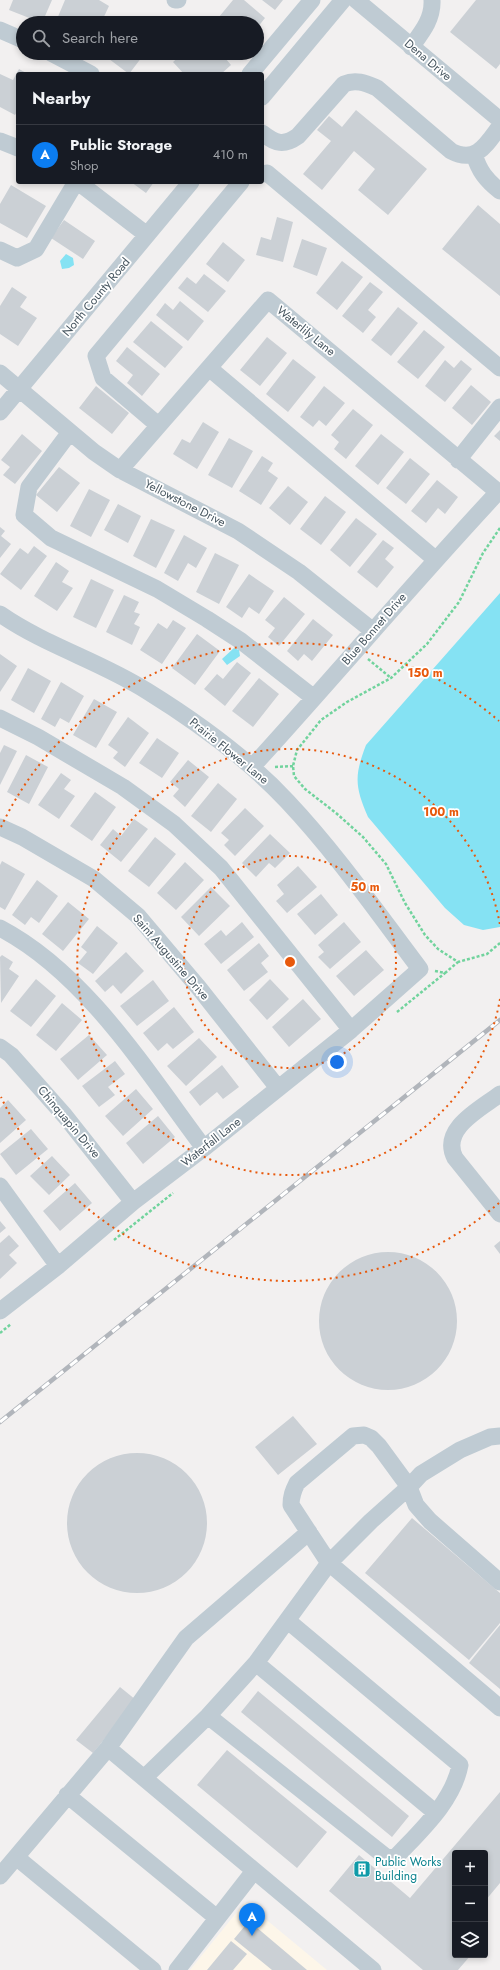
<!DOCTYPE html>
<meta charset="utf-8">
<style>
body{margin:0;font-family:Jost,sans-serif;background:#20242c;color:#f1f3f6}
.controls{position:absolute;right:12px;bottom:12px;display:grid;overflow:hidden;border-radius:4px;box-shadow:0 2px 6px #0003}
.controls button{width:36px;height:36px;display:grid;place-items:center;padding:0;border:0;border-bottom:1px solid #363941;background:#171b24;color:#f1f3f6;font:20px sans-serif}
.you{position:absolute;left:337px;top:1062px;width:14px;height:14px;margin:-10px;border:3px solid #fff;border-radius:50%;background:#1a73e8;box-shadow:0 0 0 6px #1a73e833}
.badge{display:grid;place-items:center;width:26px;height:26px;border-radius:50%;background:#0b7df1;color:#fff;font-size:13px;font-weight:700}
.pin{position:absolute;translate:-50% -33px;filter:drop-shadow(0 1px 2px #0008)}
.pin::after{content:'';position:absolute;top:21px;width:14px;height:12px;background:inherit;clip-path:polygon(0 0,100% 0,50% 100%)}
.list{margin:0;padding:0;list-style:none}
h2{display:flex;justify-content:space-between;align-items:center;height:52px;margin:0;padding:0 16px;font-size:17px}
h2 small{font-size:13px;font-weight:400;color:#9ea1a6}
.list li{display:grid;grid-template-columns:26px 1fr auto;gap:12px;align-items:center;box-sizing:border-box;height:60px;padding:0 16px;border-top:1px solid #363941}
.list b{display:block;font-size:15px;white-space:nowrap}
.list p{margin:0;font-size:13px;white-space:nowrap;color:#9ea1a6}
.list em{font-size:13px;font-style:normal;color:#9ea1a6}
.icon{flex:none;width:22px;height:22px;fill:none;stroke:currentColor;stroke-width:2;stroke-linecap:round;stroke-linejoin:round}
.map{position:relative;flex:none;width:500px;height:1970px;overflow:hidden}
.search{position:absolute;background:#171b24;box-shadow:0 2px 6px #0003;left:16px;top:16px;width:248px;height:44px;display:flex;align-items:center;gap:10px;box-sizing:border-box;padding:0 14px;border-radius:22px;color:#9ea1a6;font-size:15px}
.panel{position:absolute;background:#171b24;box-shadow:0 2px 6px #0003;left:16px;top:72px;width:248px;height:112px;border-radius:4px}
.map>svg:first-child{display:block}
.commercial{fill:#fdf6e9}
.water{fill:#85e2f3}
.building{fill:#cbd0d5}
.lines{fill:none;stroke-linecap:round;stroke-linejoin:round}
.path{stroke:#71d39d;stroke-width:2.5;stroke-dasharray:3 2;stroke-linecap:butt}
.minor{stroke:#bfcbd3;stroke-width:17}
.rail-casing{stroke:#b1b5bb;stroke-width:4.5}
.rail{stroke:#fff;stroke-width:3;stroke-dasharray:9;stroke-linecap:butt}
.ring{fill:none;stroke:#e8590c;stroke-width:2;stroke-dasharray:2 4}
.labels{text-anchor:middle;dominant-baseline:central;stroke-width:3.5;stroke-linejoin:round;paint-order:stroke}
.street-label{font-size:12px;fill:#46555f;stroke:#fff}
.culture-label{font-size:12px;fill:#0d838f;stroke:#fff;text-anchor:start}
.centre{fill:#e8590c;stroke:#fff;stroke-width:2}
.ring-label{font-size:12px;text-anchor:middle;font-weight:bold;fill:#e8590c;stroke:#fff;stroke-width:3.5;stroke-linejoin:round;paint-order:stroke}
</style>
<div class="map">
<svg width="500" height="1970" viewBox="0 0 500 1970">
<rect width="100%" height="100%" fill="#f2f0f0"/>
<path class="commercial" d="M245,1902L327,1970H190Z"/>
<path class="water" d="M66,254L73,258L74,265L69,268L62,269L60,261Z
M500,593V927L483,930L464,925L445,908L368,817C355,787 354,776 366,745Z
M234,648L239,650L240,656L227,665L222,659Z"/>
<path class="building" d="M13,0H52L42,23L9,10Z
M65,0H99L109,6L101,23H65L57,19Z
M233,0H244L265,18L257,28V23H214Z
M262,0H283L275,10Z
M476,0H500V64L496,69L450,32Z
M101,53H145L129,74Z
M183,53H221L231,65L221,74H184L173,62Z
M19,69L28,74H18V110L15,115L0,107V74L13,80Z
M356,110L427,169L388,215L358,190L375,169L354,151L322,190L303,174L331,141L317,130L329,116L342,127Z
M131,182H154L146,193Z
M11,185L46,206L27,238L0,223V204Z
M478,205L500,224V296L442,249Z
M277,217L293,222L283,262L256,255L261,237L271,240Z
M64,220L95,241L83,259L51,238Z
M302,239L327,248L317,276L293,267Z
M223,242L245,260L228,282L206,264Z
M342,261L363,277L337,310L316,293Z
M204,274L226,291L208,312L178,288L187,277L196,284Z
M370,282L383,292L368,310L376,317L363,333L342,316Z
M12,287L27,297L20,307L37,318L18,346L0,334V306Z
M180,301L204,321L188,341L156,315L165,303L173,310Z
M398,307L418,323L391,356L371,340Z
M151,321L183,347L165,368L133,342Z
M424,330L445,347L418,379L397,362Z
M267,337L287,353L260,386L240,370Z
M127,347L160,374L142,396L127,383L133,375L116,361Z
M293,359L316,377L288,412L266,394Z
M445,360L454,368L461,360L472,369L445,402L425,386Z
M471,385L491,402L472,425L452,408Z
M96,386L129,413L112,434L79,408Z
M324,386L345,403L326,426L319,420L313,427L300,417Z
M353,409L373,425L346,459L334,449L339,442L331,435Z
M203,422L219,432L197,469L173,454L182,439L190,443Z
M500,430V441L494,436Z
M22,434L42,451L15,484L3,475L10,467L1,460Z
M381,434L404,452L378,485L355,466Z
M229,438L253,451L232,488L208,475Z
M262,456L273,463L268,471L278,478L261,505L239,491Z
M410,458L430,474L406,504L386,488Z
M59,467L80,483L57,512L36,495Z
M437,480L458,497L445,514L438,508L426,523L411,511Z
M288,486L308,502L290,525L269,508Z
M89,489L110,500L91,537L70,526Z
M325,496L346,512L321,545L300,529Z
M118,504L141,516L128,543L104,530Z
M356,518L377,534L350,567L330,550Z
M151,519L175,530L156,568L133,556Z
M0,527L5,531L1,536L11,544L0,558Z
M184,535L207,548L196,568L188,563L178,581L164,573Z
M383,540L394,548L385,559L394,567L377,588L357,572Z
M34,546L47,556L21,590L0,574L20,548L28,554Z
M215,553L239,565L219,604L196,592Z
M56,562L69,571L62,582L73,588L57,611L34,596Z
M249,574L274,591L259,614L249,607L242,618L226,607Z
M91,579L114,590L96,628L73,617Z
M124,595L139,602L134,612L140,614L134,624L140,627L132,645L106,632Z
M284,597L305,614L279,646L268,637L275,628L265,620Z
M313,619L333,635L312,661L304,654L298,661L287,651Z
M173,620L186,628L162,664L140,650L158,623L167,629Z
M197,634L220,651L195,685L172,668Z
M0,654L17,666L0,692Z
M237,662L251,673L225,706L204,689L217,674L223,679Z
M28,668L51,681L34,713L11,700Z
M259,678L279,694L253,727L232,711Z
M61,682L84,696L69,723L60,718L55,727L41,719Z
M94,699L117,712L96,748L73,735Z
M128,717L149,733L125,767L113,758L118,752L108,745Z
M157,738L179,753L162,778L139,763Z
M4,745L17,751L0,785V753Z
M26,755L48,767L29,804L7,792Z
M188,760L209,777L185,807L173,796L179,789L170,782Z
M61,773L71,780L64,789L75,796L59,819L38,805Z
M218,783L237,799L211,832L191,816Z
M95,792L116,807L92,841L70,826Z
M245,808L264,826L235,856L224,845L229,840L221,833Z
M134,819L148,829L121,862L100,845L113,829L121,836Z
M270,834L290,853L275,868L269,863L256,877L242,863Z
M155,837L176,854L149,887L128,871Z
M2,861L25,874L5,910L0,907V865Z
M185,862L204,880L176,910L157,893Z
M298,866L317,887L287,913L276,901L284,894L277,885Z
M37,880L58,896L39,923L31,917L25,925L12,915Z
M211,887L230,906L199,936L181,917Z
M321,894L338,915L315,935L297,914Z
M68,902L89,919L63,951L42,934Z
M242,922L254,937L221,964L204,944L221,930L226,936Z
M344,922L361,942L330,969L318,957L324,952L318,945Z
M97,926L118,943L93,974L78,963L87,952L81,947Z
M259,943L269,956L261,963L268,972L244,991L227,970Z
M366,950L384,970L354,996L336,976Z
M126,952L144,971L121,994L113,985L105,992L95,981Z
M2,955L13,962L9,969L19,976L1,1003L0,957Z
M36,979L56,996L31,1027L10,1011Z
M270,979L289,999L267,1020L249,1000Z
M153,980L169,1001L137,1026L120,1006Z
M303,999L321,1019L289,1047L272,1027Z
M62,1003L82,1020L56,1051L36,1035Z
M174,1007L194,1032L173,1049L167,1043L158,1051L143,1033Z
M89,1035L107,1055L78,1080L60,1059Z
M199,1038L217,1057L186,1086L167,1066Z
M115,1061L125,1074L108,1087L115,1095L99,1107L82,1086Z
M222,1065L239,1087L223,1099L217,1092L200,1106L189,1092Z
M136,1089L153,1109L123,1136L105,1116Z
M8,1100L26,1120L0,1143V1108Z
M158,1116L175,1137L143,1164L126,1143Z
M31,1129L48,1149L16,1175L0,1154Z
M52,1156L70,1175L49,1195L30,1176Z
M75,1183L92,1203L60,1231L43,1211Z
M0,1221L6,1228L0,1233Z
M9,1235L19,1246L9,1255L17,1263L0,1279V1243Z
M500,1241V1254L494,1246Z
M319 1321a69 69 0 1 1 138 0a69 69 0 1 1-138 0Z
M293,1416L317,1444L278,1475L255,1447Z
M67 1523a70 70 0 1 1 140 0a70 70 0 1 1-140 0Z
M412,1518L500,1593V1623L469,1660L365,1573Z
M500,1625V1689L469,1663Z
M120,1687L136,1700L93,1753L76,1740Z
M258,1691L409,1816L392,1837L241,1712Z
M227,1750L327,1832L297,1868L197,1785Z
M500,1792V1883L485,1901V1853H455V1955H471L458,1970H423L329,1891L359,1855L410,1898Z
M249,1921L307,1970H272L234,1939Z
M231,1941L247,1954L233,1970H207Z"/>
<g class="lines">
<path class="path" d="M500,528L483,553L459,602L427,644L391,678L347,702L321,720L297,750L293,766L294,776L305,789L336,813L363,837L386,864L405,903L425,935L438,949L458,962L487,954L500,943
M368,659L391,678
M275,767L293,766
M435,971L445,973L458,962
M397,1012L445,973
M114,1240L173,1193
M0,1333L11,1324"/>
<path class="minor" d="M175,0H178
M356,0L500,120
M0,30L23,40
M411,47C422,32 433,19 432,0
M51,53L91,74
M250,74L312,0
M262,97L343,0
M262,133C276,144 284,146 298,136L344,84C356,79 365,83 377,88L451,151C476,164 486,145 500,126
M0,141L18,148
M474,154C479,171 486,180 500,191
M262,174L267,173L500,368
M78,182L147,235
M0,250L17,258L36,249L76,182
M209,368L435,559
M0,373L94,452L120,470L238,531L299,572L373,631
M0,412L191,182
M158,425L103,378L96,356L241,182
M70,432L29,487L24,515L51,538L157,589L207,619L241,641L314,698
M458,460L500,407
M120,470L268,300L498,492C414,582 335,676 252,767
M0,614C46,646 100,661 147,691C197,722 247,758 287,801C336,853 377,912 420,969L351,1030L204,1148L133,1202L58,1266L0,1311
M0,718L38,737L123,787L174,824L221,868L351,1030
M0,827L22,837L94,879L138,916L199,988L278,1088
M0,928C86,973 147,1072 204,1148
M0,1047L11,1055L65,1116L133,1202
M500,1094C480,1109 440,1129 455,1158L500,1214
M0,1186L58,1266
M500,1582L430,1521L416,1505L409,1487L379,1446L371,1438L364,1435L353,1436L297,1483C293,1491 291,1496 291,1505L329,1563L500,1708
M256,1663L436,1813
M208,1716L386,1857L395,1858C420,1831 453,1802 460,1765L288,1621
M108,1748L373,1970
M144,1778L208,1716L256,1663L329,1563L371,1521L409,1487L421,1474L460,1450L490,1437L500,1436
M67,1795L217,1918
M16,1857L153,1970
M0,1876L108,1748L186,1638L309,1532
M177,1970L254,1871"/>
<g class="rail-casing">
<path id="rail" d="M0,1422L500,1020"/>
</g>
<use href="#rail" class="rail"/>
</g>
<g class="ring">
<circle cx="290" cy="962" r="106"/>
<path d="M500 999A213 213 0 1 1 500 925"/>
<path d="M499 1203A319 319 0 0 1 1 1097M1 827A319 319 0 0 1 499 721"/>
</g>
<defs>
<g id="building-square" transform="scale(0.9)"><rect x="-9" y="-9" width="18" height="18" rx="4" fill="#0f9aa8" stroke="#fff"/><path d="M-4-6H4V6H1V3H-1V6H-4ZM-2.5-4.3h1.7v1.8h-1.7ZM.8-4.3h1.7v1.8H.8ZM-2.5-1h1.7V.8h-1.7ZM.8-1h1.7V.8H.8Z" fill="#fff"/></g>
</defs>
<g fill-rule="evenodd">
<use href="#building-square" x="362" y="1869"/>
</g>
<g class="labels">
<g class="street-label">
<text transform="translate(428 60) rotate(40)">Dena Drive</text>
<text transform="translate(96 297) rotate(-50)">North County Road</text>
<text transform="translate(306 331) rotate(39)">Waterlily Lane</text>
<text transform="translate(185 503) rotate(27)">Yellowstone Drive</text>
<text transform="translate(374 629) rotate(-49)">Blue Bonnet Drive</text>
<text transform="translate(229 751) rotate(39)">Prairie Flower Lane</text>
<text transform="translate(171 957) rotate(49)">Saint Augustine Drive</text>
<text transform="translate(69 1122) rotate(50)">Chinquapin Drive</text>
<text transform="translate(211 1142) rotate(-38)">Waterfall Lane</text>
</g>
<g class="culture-label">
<text x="375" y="1862">Public Works<tspan x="375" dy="14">Building</tspan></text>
</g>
</g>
<circle cx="290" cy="962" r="6" class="centre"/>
<g class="ring-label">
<text x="425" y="677">150 m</text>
<text x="441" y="816">100 m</text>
<text x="365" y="891">50 m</text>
</g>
</svg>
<div class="controls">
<button>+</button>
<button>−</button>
<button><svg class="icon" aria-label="layers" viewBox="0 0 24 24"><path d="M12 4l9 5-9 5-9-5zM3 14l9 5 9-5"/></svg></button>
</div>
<div class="you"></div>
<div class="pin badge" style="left:252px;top:1936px">A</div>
<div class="search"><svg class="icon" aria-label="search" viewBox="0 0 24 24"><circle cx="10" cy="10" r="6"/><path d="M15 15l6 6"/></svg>Search here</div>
<section class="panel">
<h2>Nearby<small></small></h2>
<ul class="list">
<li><span class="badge">A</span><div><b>Public Storage</b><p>Shop</p></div><em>410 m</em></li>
</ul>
</section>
</div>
